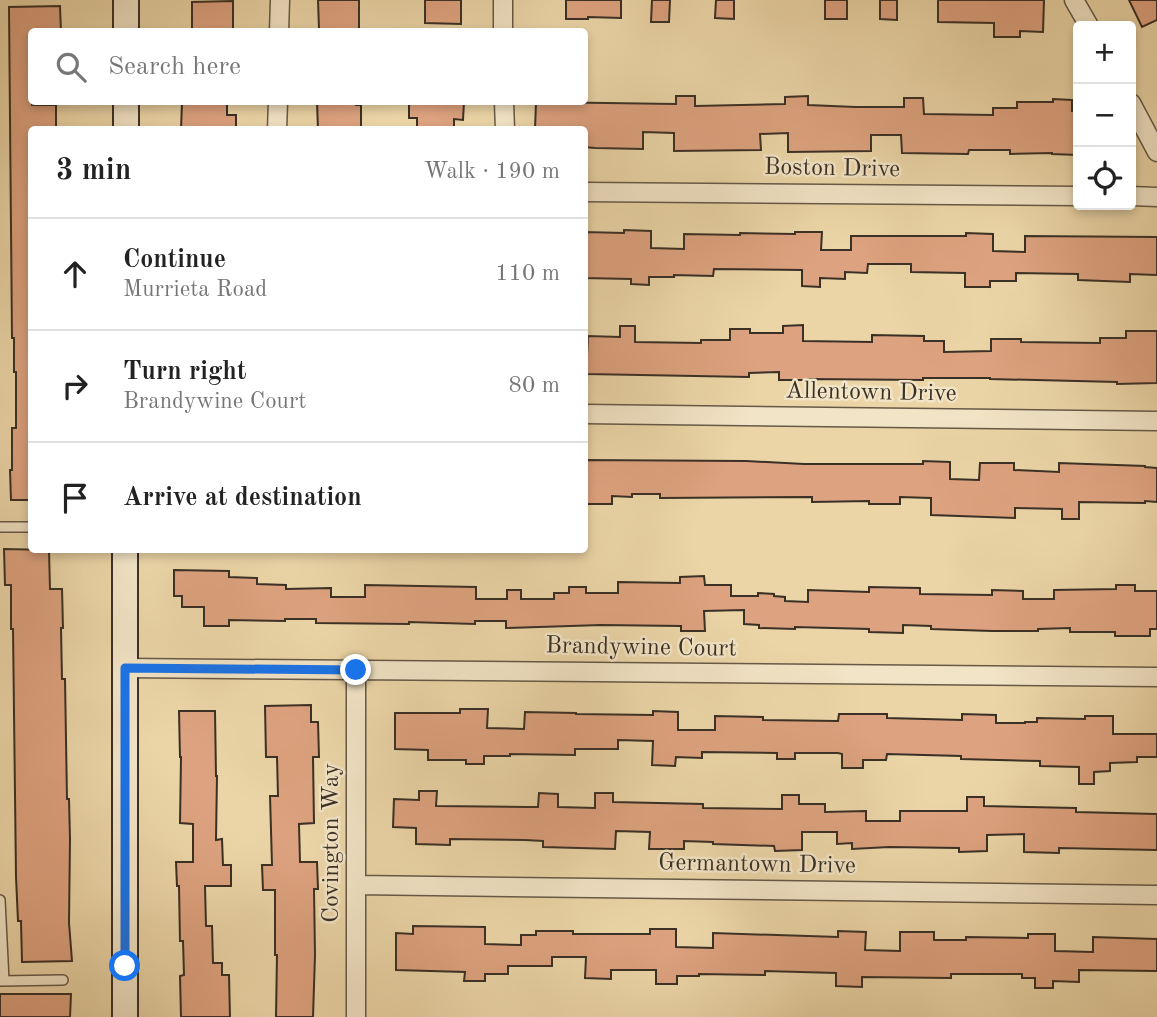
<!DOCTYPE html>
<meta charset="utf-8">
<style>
body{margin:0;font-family:"Old Standard TT",serif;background:#f2f2f2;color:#222}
.controls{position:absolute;right:21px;top:21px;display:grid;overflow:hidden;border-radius:7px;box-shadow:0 4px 10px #0003}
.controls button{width:63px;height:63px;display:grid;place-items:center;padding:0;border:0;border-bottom:2px solid #e0e0e0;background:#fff;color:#222;font:35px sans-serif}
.stop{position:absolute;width:21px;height:21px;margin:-16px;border:5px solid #1a73e8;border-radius:50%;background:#fff}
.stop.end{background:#1a73e8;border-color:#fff;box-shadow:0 2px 7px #0008}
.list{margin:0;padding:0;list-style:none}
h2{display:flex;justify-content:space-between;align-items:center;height:91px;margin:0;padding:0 28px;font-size:30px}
h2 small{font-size:23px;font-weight:400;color:#767676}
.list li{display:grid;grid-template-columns:46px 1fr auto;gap:21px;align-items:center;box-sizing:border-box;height:112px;padding:0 28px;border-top:2px solid #e0e0e0}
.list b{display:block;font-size:26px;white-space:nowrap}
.list p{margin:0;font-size:23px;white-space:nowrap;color:#767676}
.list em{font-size:23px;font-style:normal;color:#767676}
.icon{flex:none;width:38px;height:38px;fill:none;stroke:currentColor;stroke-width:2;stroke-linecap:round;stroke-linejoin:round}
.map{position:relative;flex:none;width:1157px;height:1017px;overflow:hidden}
.search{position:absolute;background:#fff;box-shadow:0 4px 10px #0003;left:28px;top:28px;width:560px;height:77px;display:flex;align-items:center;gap:18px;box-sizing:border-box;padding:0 24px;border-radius:7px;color:#767676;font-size:26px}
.panel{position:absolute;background:#fff;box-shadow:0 4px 10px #0003;left:28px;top:126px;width:560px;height:427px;border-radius:7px}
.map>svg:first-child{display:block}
.building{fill:#dda27f;stroke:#3a3025;stroke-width:2}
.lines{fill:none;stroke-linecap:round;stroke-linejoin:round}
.lane-casing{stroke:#665946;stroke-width:12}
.street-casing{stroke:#665946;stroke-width:21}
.secondary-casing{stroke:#3a3025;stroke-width:28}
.lane{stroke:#f2e4c6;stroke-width:9}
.street{stroke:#f2e4c6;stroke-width:18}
.secondary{stroke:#f2e4c6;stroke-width:24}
.route{stroke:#1a73e8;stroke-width:9}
.labels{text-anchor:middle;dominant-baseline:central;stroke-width:5;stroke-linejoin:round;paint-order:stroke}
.street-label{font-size:24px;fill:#3a3025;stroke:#f2e4c6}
</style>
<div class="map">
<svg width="1157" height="1017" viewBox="0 0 1157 1017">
<rect width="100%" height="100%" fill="#ebd5a7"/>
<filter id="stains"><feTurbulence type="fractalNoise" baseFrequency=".00286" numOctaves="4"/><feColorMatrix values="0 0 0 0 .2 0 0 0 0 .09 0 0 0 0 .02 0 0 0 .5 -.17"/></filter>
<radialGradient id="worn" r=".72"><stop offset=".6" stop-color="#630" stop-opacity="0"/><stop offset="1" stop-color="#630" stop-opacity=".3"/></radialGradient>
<path class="building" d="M318,0H359V29H319Z
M425,0H461V24L425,23Z
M566,0H621V18L588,17V19H566Z
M652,0H670L669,22H651Z
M716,0H734V19L715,18Z
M825,0H847V19H825Z
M880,0H897V20L880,19Z
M938,0H1044L1043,32L1020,31V37H994V23L938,22Z
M1129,0H1157V20L1142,27Z
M233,1V32H192V2Z
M60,6L61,32H32V105H56V130H32V500H11L10,470H12V428H16V372H14V338H12L9,7Z
M676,96H695V106L785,104V97L808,96V105L856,107H904V98H923L924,114L993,115V108H1017V102H1053V99L1072,100V111H1078V155L1052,154V153L1010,154V150H969L968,154L902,153L901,135H871V151L788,152V133L760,134L761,150L674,151V133L643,132V149L595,148L584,147V130H535L536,102L676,104Z
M182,102H227V115H236V130H181Z
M317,102H355L356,105H361V130H318Z
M409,102H464L463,120L454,119V130H417V118H409Z
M624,230L651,231V248L684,249V234L740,235V233L795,234V232H822L821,250H851V236H966V233L993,234V251L1025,252V236L1157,237V275L1130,274V282L1078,280V274L1016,273V281H990V287H965V273L911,272V264H868L867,273L845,272V279L820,278V287L802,286V270L714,269L713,276L674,275V277H649V285L631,284V279L584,278V232L624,233Z
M803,325V341L872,342V335L924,336V341H944V352L991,351V339H1021V342L1100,343V338H1126V331H1157V383L1117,384V382L990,379V378H923V380L808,379V380H779V372L749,373V377L586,374L588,336L620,337V326H635V342L701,343V340H730V329H750V333H783V326Z
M584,460L746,461L804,464H923V461L950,462V479L979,480L980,463H1014V470L1059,472V463L1145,466V467L1157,468V502L1145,501V503L1079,502V519H1062V509L1015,508V518L931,515V498L900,497V504H869V501L812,502V497L660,498V494H632V497L612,496V504H584Z
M4,549L49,550L50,589H62L63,628H61L62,679H65L67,799H69L70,839L69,923L72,961L22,962L21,921H18L16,877L13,629H11V585H5Z
M174,570L229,571V577L257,578V584L286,585V589L331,588V597H365V585L476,587V599H507V590H521V599H554V593H569V587H586V593H618V582L680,583V577L704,576L705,585H731V596H758V593L774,594V596L785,597V601L808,602V590L869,592V587L920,588V594L992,595V590L1023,591V599H1054V590L1116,589V585H1135V591H1157V629H1150V636H1115V632H1070V628L1038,629V631H992L931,629V626L903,625V633L869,632V629L795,627V629L759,628V625L744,624V610L704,611L705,631H681V626L601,625L506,628V621H475V624L409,622V624L316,623V619H285V621L229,620V626H204V607H182V596H174Z
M311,705V722H318L319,757H313L314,823L299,824L300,862H317L318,889H314L315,955L313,1017H276L277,955H275V890H263L262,865H272L270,796H278L277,757H266L265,706Z
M460,709H488L487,728L524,729L525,712L576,713V714L653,715V711L678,712V730H715V716L763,717V720L838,721L839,714H887V718L962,720V714L996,715V723H1025V722H1037V718L1085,719V716H1113V734H1157V757H1137V762L1110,763V771L1094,772V784H1079V767L1040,766V761L961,759V756L887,754L886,760H863V768H842V754L838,753H795V759H777V753L702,752V758L676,757L675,766L652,765L653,741L618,740V749H575V755L510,754V756H484V764H466V760H428V750L395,749V713H460Z
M179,711H215L216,776H217L216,840L222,839L223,865H231V886H205L206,926H212L213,963H222V975H229L230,1017H181L180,976L184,975L183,941H180L179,886H177L176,862H193V824L180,823L181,757H180Z
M419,791H437L436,806L525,807H538L539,793L558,794V807L595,808V793H613V802L703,804V808L782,809V795H799V804H825V812L866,811V821H900V811H967V797H984V806L1076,808V812L1157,814V850L1059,848V853L1024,852V834L987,835V851L959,852V848L889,847L852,849V843L837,844V832H802V850L775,851L774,846L713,844V842L684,841V849H649L650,832L616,831L615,849L543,847V841L525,840L450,839V845L416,844V828L393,827L394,799L419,800Z
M413,926L485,927V944L521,945V935H536V931H573V934H650V929H676V947L713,948V933L838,937V931L866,932L865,950L900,951V932H934V940H966V937L1028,938V934H1055V951L1093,952V937L1157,939V971L1079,970V982L1053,981V988H1035V978H1022V974H951V978L862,977V987L836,986V973L765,971V975L699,974V976H677V984H656V970H611V979L585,978L586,957H552V966H508V974H485V981H464L465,972L396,970V933L413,934Z
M0,994H71L70,1017H0Z"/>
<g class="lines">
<g class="lane-casing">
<path id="lane" d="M0,527H32
M0,900L4,981
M0,981L63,980"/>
</g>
<g class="street-casing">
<path id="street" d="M1074,0L1089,26
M279,32L280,0
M503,32V0
M504,102L505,130
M1131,103L1157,152
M277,130L278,102
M584,192L1078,196
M1131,196L1157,197
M584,414L1157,421
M125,668L1157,677
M356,670V1017
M356,885L1157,895"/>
</g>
<g class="secondary-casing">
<path id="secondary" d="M126,32V0
M126,130V102
M125,550V1017"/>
</g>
<use href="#lane" class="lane"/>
<use href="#street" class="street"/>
<use href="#secondary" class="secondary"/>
</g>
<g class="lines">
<path class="route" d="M125,966V668L356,670"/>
</g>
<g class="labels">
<g class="street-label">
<text transform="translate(832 169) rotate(1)">Boston Drive</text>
<text transform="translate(871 393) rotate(1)">Allentown Drive</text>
<text transform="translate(641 648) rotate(1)">Brandywine Court</text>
<text transform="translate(332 843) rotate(-90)">Covington Way</text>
<text transform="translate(757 865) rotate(1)">Germantown Drive</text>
</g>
</g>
<rect width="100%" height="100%" filter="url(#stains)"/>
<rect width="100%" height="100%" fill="url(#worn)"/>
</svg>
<div class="controls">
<button>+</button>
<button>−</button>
<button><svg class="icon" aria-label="locate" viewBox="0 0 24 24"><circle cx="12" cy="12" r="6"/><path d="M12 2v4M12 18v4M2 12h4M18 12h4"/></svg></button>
</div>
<div class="stop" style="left:125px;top:966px"></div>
<div class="stop end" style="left:356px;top:670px"></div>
<div class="search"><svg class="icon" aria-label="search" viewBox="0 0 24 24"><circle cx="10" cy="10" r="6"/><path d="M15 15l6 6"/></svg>Search here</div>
<section class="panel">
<h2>3 min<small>Walk · 190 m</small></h2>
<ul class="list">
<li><svg class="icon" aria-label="ahead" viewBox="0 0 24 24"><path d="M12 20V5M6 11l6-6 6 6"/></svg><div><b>Continue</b><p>Murrieta Road</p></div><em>110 m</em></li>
<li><svg class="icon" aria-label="right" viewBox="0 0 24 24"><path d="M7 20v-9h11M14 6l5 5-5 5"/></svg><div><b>Turn right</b><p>Brandywine Court</p></div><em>80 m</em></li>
<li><svg class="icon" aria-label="arrive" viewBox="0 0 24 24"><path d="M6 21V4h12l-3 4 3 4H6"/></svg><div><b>Arrive at destination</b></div></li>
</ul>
</section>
</div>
